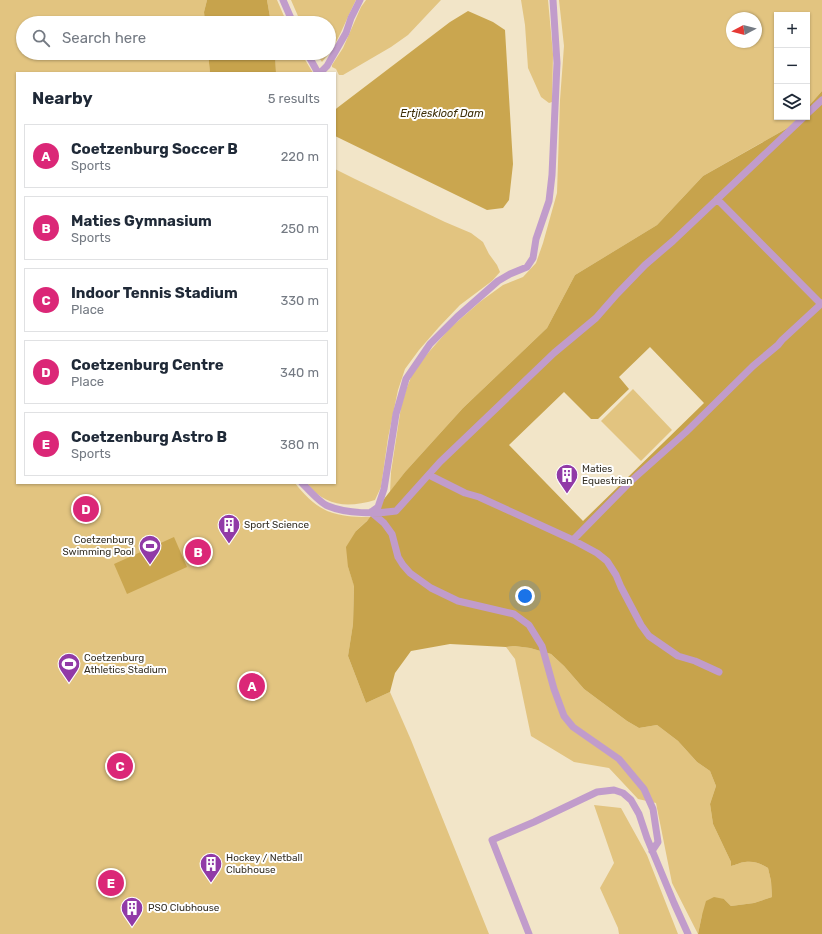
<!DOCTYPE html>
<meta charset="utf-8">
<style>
body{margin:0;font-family:Rubik,sans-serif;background:#f2f2f3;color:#1f2937}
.controls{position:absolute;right:12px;top:12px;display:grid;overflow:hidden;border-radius:0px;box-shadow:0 1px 3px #0004}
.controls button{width:36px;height:36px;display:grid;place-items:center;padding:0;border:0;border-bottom:1px solid #e0e1e3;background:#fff;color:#1f2937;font:20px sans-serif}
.compass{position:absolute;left:726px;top:12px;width:36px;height:36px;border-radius:50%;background:#fff;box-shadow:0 1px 3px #0004;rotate:263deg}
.you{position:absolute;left:525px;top:596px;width:14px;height:14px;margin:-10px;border:3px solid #fff;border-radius:50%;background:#1a73e8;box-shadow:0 0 0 6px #1a73e833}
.badge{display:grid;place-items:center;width:26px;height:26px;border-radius:50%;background:#db2777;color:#fff;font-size:13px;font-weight:700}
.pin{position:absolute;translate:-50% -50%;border:2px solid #fff;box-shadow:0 1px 4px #0006}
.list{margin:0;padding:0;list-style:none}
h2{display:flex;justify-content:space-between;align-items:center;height:52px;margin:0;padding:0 16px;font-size:17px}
h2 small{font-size:13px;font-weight:400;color:#747a83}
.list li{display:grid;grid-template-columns:26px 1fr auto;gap:12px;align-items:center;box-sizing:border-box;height:64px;margin:0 8px 8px;padding:0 8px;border:1px solid #e0e1e3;border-radius:0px}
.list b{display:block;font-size:15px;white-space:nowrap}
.list p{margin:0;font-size:13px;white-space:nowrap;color:#747a83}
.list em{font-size:13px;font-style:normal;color:#747a83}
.icon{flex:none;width:22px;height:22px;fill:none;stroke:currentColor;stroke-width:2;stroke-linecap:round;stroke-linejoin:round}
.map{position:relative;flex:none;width:822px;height:934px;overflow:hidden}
.search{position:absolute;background:#fff;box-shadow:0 1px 3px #0004;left:16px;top:16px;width:320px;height:44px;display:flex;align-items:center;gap:10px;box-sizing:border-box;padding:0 14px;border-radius:22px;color:#747a83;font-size:15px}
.panel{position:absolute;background:#fff;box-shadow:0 1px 3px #0004;left:16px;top:72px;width:320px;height:412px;border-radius:0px}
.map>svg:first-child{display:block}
.green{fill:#e2c480;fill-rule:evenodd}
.forest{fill:#c7a34c;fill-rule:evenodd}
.water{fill:#caa64f}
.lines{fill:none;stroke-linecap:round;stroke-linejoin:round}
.minor{stroke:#c19ccb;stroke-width:7}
.labels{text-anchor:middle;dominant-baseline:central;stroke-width:4;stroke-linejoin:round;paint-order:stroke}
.poi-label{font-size:10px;fill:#342f24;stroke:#fff;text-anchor:start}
.water-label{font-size:11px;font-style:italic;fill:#3e2f08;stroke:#fff}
</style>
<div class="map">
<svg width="822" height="934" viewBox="0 0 822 934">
<rect width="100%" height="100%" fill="#f2e5c8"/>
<path class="green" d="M0,0H207L204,12L205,23H23V53H208L210,73H17V483H295C304,495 318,509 333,513C346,517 358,517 371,517L356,531L348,567L354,585L353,624L348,656L366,703L390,692L411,740L489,934H0Z
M267,0H277L287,23H271Z
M291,0H356C345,21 338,45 322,62L316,53H329V23H301Z
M366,0H441L408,35L391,47L343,75H339L336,69L332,67V65L343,48L361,7Z
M521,0H548L553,54L552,102L549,103L541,97L528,68L525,25Z
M559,0H822V91L807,108V15H777V117H799L791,126L703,176L657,225L575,275L547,328L463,408L405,472L390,492L391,472L401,407L406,390L413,372L428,353L450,328L481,301L503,285L523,277L536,263L543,243L557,193L560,100L564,46ZM732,18H756V42H732Z
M275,53H301L313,73H276Z
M335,169L355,179L445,222L471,233L483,242L489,254L497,265L500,272L492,281L460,305L439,327L419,350L405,369L398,390L388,438L381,487L375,500C348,508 325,507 307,483H335Z
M633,389L672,430L641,461L601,421Z
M514,646L530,648L551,654L564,666L584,689L627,721L639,728L657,725L678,741L697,762L710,771L716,786L710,804L713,824L731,862V866C736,865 741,862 745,862C754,861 760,863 768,868L771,881L772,897L754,903L731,906L724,899L702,915L698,934L672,883L656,803L638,799L609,768L574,762L531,736L515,659L506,647Z
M594,805L621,808L647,855L678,934H619L618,928L600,888L614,863Z"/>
<path class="forest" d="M207,0H267L271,23H205L204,12Z
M208,53H275L276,73H210Z
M822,91V934H698L702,915L706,901L714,897L724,899L731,906L754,903L772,897L771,881L768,868C760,863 754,861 745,862C741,862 736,865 731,866V862L713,824L710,804L716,786L710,771L697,762L678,741L657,725L639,728L627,721L584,689L564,666L551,654L530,648L514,646L506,647L450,644L411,651L395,673L390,692L366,703L348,656L353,624L354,586L348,567L346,547L356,531L367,521L405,472L463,408L547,328L575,275L657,225L703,176L807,117V108ZM650,347L704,403L583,521L509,445L564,392L591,419H598L629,389L619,377Z"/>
<path class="water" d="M468,11L493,22L505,30L513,164L509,200L503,208L487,210L335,136V110L337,108L450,22Z
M174,537L187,567L127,594L114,564Z"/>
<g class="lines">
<path class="minor" d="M283,0L293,23
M307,53L318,73
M320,73L327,66L346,33L351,18L360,0
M807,114L822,100
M717,199L821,304
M429,475L465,493L479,497L573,540L597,553L607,561L616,575L621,587L641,625L649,636L678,656L695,661L719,672
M302,483C308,489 320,503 328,506C347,514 376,514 396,511L440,462L554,353L596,318L617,294L645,265L673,241L804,117
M371,512L378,507L384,489L396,414L406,379L430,344L457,317L498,281L510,274L527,267L533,258L536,239L549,201L552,175L557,63L553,0
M371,512L384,523L392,534L398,557L403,565L410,573L431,588L458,601L514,614L529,625L542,646L554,689L564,716L573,727L619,759L644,789L653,809L658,842L652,851
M573,540L631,481L686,432L753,366L778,345L782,340L822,303
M529,934L492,840L534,822L597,792L614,790L623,793L631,800L639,814L647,838L674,903L688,934"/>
</g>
<defs>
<g id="building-pin" transform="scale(1.15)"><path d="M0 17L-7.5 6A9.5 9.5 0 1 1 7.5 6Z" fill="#913aa7" stroke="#fff"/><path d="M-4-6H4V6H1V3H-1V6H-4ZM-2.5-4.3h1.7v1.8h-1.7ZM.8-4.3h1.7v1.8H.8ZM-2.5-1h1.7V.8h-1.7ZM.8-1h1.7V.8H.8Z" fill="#fff"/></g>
<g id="stadium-pin" transform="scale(1.15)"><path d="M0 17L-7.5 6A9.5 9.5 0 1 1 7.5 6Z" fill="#913aa7" stroke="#fff"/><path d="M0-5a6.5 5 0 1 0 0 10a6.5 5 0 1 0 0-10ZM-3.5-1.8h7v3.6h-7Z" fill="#fff"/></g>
</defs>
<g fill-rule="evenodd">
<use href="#building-pin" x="567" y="475"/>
<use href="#building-pin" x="229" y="525"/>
<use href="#stadium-pin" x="150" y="546"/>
<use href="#stadium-pin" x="69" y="664"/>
<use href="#building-pin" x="211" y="864"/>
<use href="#building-pin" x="132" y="908"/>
</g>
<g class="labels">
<g class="poi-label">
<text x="582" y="469">Maties<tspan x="582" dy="12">Equestrian</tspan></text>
<text x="244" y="525">Sport Science</text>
<text x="134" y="540" text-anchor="end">Coetzenburg<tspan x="134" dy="12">Swimming Pool</tspan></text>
<text x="84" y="658">Coetzenburg<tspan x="84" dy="12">Athletics Stadium</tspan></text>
<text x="226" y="858">Hockey / Netball<tspan x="226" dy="12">Clubhouse</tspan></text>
<text x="148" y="908">PSO Clubhouse</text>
</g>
<g class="water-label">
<text x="442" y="113">Ertjieskloof Dam</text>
</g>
</g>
</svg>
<div class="controls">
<button>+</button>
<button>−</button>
<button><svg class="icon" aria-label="layers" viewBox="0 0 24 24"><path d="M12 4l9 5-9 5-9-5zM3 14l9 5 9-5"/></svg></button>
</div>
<svg class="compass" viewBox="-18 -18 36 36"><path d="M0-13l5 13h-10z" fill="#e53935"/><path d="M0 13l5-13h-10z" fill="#747a83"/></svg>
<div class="you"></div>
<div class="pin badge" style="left:252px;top:686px">A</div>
<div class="pin badge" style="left:198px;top:552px">B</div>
<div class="pin badge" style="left:120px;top:766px">C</div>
<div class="pin badge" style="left:86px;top:509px">D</div>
<div class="pin badge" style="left:111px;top:883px">E</div>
<div class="search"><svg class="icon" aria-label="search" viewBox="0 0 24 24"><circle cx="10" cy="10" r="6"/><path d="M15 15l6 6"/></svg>Search here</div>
<section class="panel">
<h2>Nearby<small>5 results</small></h2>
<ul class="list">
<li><span class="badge">A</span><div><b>Coetzenburg Soccer B</b><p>Sports</p></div><em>220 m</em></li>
<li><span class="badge">B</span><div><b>Maties Gymnasium</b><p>Sports</p></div><em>250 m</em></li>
<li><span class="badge">C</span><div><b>Indoor Tennis Stadium</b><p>Place</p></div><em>330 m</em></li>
<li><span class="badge">D</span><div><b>Coetzenburg Centre</b><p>Place</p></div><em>340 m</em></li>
<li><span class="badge">E</span><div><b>Coetzenburg Astro B</b><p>Sports</p></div><em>380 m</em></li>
</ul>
</section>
</div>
